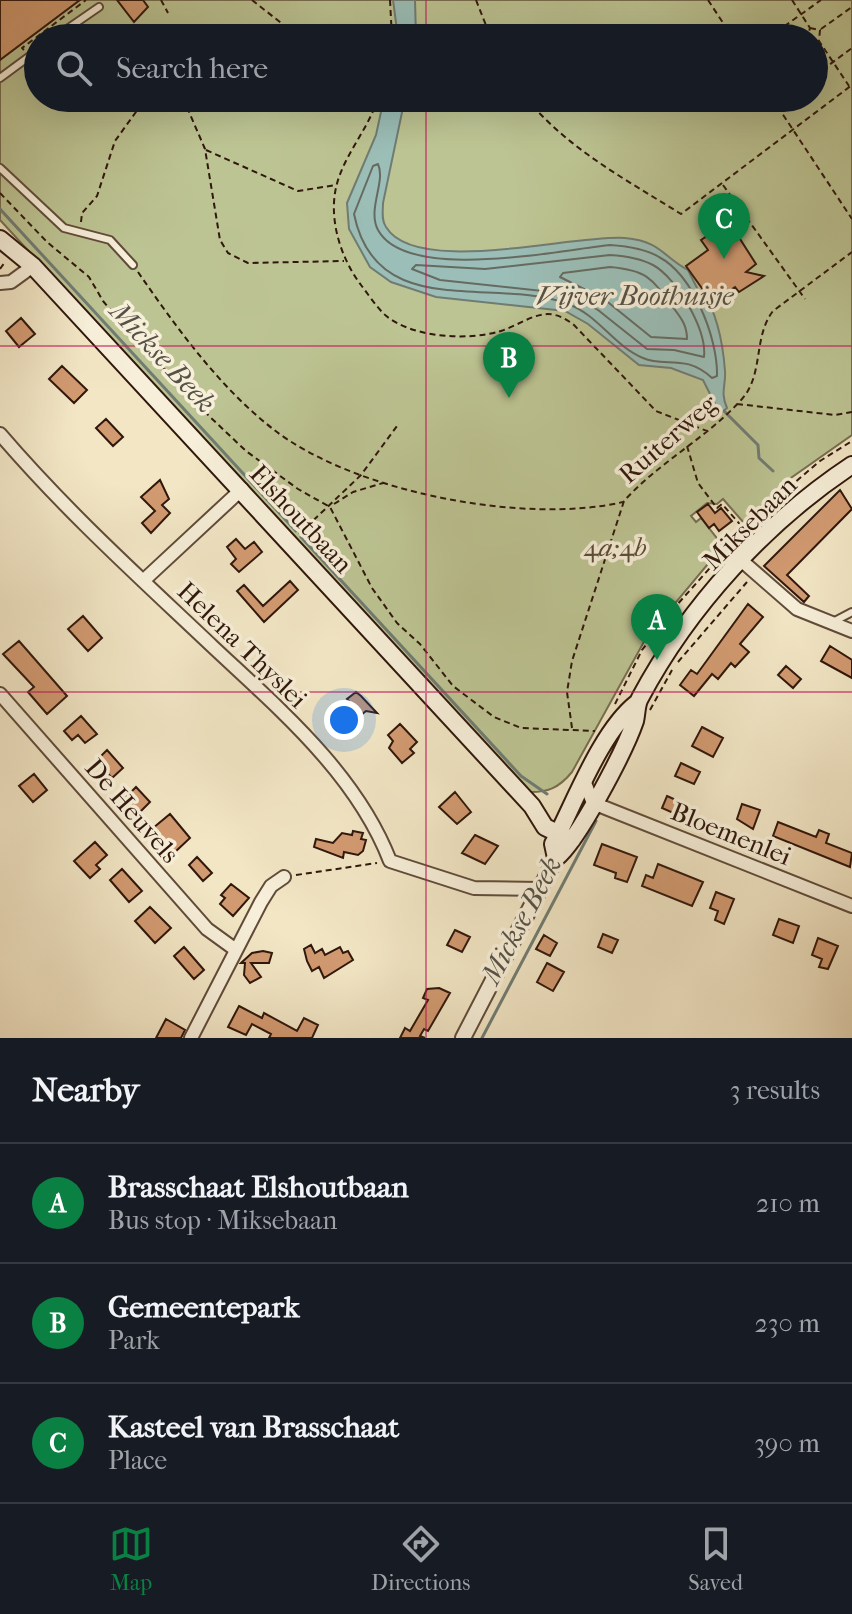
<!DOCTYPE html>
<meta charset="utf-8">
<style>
body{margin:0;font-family:"IM FELL French Canon",serif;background:#20242c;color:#f1f3f6}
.you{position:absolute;left:344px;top:720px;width:28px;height:28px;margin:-20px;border:6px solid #fff;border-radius:50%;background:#1a73e8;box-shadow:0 0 0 12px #1a73e833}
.badge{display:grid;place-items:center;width:52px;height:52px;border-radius:50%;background:#0b8043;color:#fff;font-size:26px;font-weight:700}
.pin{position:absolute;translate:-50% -66px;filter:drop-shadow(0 2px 4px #0008)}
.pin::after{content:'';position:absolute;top:42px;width:28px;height:24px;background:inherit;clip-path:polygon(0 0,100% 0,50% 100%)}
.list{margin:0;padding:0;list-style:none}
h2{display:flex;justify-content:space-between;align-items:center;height:104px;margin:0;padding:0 32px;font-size:34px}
h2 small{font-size:26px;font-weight:400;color:#9ea1a6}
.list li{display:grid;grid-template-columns:52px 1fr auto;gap:24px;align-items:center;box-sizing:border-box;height:120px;padding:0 32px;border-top:2px solid #363941}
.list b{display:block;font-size:30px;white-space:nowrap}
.list p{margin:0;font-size:26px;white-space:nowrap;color:#9ea1a6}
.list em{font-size:26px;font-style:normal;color:#9ea1a6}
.icon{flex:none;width:44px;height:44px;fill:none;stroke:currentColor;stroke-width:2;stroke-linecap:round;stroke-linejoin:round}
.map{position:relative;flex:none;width:852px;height:1038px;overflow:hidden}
.search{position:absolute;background:#171b24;box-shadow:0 8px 32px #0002;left:24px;right:24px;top:24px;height:88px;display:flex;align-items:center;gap:20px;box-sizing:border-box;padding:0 28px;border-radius:44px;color:#9ea1a6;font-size:30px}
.sheet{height:464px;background:#171b24}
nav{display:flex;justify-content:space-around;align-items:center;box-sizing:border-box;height:112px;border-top:2px solid #363941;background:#171b24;font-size:22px;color:#9ea1a6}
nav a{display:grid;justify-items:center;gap:4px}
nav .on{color:#0b8043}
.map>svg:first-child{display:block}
.green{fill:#bdc493;stroke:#766e50;stroke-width:2;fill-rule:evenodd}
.water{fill:#9bbfb8;stroke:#707c73;stroke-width:2}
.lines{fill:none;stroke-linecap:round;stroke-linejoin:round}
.shore{stroke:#666b62;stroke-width:2}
.stream{stroke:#707c73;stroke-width:3}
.building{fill:#d29a71;stroke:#30170c;stroke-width:2}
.service-casing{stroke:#604b3a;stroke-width:10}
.minor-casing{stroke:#604b3a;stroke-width:16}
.tertiary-casing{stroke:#604b3a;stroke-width:18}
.secondary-casing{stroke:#30170c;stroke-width:20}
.path{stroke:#30170c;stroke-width:2;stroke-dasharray:6 4;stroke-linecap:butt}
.service{stroke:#f7efd9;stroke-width:6}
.minor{stroke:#f7efd9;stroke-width:12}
.tertiary{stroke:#f7efd9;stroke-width:14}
.secondary{stroke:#f7efd9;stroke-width:16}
.grid{fill:none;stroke:#c2185b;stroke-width:2;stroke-opacity:0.55}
.labels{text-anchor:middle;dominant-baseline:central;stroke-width:7;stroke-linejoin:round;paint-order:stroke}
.street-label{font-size:26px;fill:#30170c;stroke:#f7efd9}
.park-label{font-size:26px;font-style:italic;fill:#5a4b34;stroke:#f7efd9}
.water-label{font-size:28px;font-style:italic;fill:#555248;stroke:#f7efd9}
</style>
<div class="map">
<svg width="852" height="1038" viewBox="0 0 852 1038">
<rect width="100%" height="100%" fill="#f2e6c5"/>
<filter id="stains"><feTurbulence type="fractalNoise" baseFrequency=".0025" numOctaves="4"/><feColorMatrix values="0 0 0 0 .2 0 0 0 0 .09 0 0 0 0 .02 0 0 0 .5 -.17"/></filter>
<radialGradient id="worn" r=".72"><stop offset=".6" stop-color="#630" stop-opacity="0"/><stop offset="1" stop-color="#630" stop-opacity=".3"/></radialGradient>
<path class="green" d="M0,0H852V435L788,480L744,523L723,499L717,504L707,503L691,516L696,522L701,518L723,546L646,638L572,772C559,788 547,793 527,792L0,220ZM38,38H814V98H38Z"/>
<path class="water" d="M393,0H415L416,38H398Z
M384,98H405L383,203C383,211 381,220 386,227C416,277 574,234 625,238C661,241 664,258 688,270L699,292L702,290C717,313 723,344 725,371C726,386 720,392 727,408L720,414L703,380L671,368L639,365L588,324L565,311L436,297L391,282L370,267L349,229L347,203L376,135Z"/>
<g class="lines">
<path class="shore" d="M378,164C386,182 367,209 378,230C407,283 560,250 610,245C626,246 644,248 659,257C693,275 718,338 717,376L712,378C685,353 665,368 643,358C614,346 598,315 568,304C494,276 376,323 354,214L373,166Z
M610,255C625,256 640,258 653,265C677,278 707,330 704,357L674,350L647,349L598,310L570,294L440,280L412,269L416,265L485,269Z
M610,267C646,270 652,278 672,306C680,317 687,324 687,339L651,337L604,299L560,277L563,273Z"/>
<path class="stream" d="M0,209L296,531
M724,411L758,445L759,458L773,471
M301,537L521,776L547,794
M482,1038L596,821"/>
</g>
<path class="building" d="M0,0H80L0,60Z
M117,0H143L148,7L134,22Z
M724,225L740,239L756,264L746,272L764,276L739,292L735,287L716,300L711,293L706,294L686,266L708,250L701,240Z
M21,318L35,334L19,347L6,331Z
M62,366L87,390L74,403L49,379Z
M106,419L123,437L113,446L96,428Z
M160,480L169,499L162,505L170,513L151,533L142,523L155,511L141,497Z
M840,490L852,509L787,575L809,596L804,602L764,566Z
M708,504L715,513L721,508L732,521L719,531L714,524L709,528L697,512Z
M236,539L245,549L254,542L262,552L239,572L231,564L236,559L227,547Z
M290,581L298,590L264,622L237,591L244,585L263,606Z
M748,604L763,617L740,644L749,652L735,667L731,663L718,679L712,674L694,696L680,685L691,670L697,674Z
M83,616L102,638L88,651L68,629Z
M19,641L67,696L47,714L28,692L34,687L3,654Z
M830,646L852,660V678L821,661Z
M786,666L801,679L793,688L778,675Z
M356,692L361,696L377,713L366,711L361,715L347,699Z
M81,716L97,734L85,743L78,735L72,740L64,731Z
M400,724L417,742L410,749L414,753L402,763L389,748L393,741L388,735Z
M702,727L723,738L713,757L692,746Z
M107,750L123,768L112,778L96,761Z
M681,763L700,772L694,784L675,776Z
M34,774L47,790L33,802L19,786Z
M136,787L150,802L139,813L125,798Z
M455,792L471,812L457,824L439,807Z
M667,796L685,804L680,816L662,808Z
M742,804L760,810L753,829L737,819Z
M170,814L190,838L175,852L153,828Z
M778,822L816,837L819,830L829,834L826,843L852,853L850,867L773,836Z
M353,831L363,833L361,839L366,840L363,851L358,855L344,852L343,858L314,847L316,839L333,843L342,833L352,835Z
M475,835L498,846L485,864L462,853Z
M95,842L107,855L96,865L100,869L90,878L74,861Z
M602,844L637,857L627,882L615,878L616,873L594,865Z
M197,857L212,873L203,881L189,865Z
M658,864L703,882L692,906L642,886L646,875L653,878Z
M122,869L142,891L129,902L110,880Z
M231,884L249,898L233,916L220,904L225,898L221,895Z
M716,892L734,899L724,924L715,920L718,911L710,908Z
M150,907L171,928L155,943L135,921Z
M779,919L799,926L793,943L773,935Z
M455,930L470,937L462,952L447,945Z
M603,934L618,940L612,953L598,947Z
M544,935L557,943L550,956L536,949Z
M818,938L838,946L828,969L819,967L822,959L812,955Z
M311,945L315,953L322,949L325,955L340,947L343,953L348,951L353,960L324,978L319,967L312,971L307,961L304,949Z
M184,947L204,970L194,979L174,956Z
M263,951L272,953L269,963H251L261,977L250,983L244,975L245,963H241L252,953Z
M547,963L564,972L553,991L537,982Z
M439,988L450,993L428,1031L424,1029L420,1036L425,1038H400L405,1028L410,1031L428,1000L423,998L427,989Z
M239,1006L262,1018L264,1013L297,1031L304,1018L318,1025L312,1038H269L271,1034L252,1024L246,1035L228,1027Z
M166,1019L185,1030L181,1038H156Z"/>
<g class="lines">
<g class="service-casing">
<path id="service" d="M54,38L99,7
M0,78L38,50
M0,168L64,228L110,240L133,265
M833,622L852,612"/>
</g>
<g class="minor-casing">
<path id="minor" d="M0,283L11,282L33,266
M0,434C66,511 138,576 212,646C278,708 356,773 390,861L474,888L541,889
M742,561L797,609L852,631
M143,581L242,489
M0,694L207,929L236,950
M585,783L593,803L852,906
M191,1038L261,902L271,886L284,877"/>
</g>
<g class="tertiary-casing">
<path id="tertiary" d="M463,1038L556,858"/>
</g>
<g class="secondary-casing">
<path id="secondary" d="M0,239L33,266L532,806L545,827L572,840
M637,703C601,731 575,802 553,844L556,858C578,841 625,750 635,721C637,713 636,705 640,698C689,606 766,522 852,465"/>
</g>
<path class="path" d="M161,0L168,13
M252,0L290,30L315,38
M390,0L392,38
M476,0L491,38
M708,0L733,38
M792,0L810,28L807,38
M810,28L820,30L819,41L849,86
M821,29L852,7
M768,38L821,0
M24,50L22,48L86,0
M814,76L852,48
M183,98L205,149L220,240L228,253L248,263L344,261
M378,98C368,131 340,159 335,193C330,224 342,260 361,285C368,294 375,305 384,314C410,338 469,341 501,331C530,321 545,302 574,325L656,411L707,431
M526,98C568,149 625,179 681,214L852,85
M772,98L852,219
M206,150L298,191L336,185
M723,185L805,299
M0,193L47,242L89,277L103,301L125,327L209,416L246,451L298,489L330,507L372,588L397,623L420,644L453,686L494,717L521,728L595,731
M81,222L82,213L97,196L115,141L146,98
M0,269L5,262
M138,272C176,327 220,388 273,429C353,492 525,525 623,502
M737,404L835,415L852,412
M687,446L698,483L717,508L722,504L744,529
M334,504L353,492L383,483
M299,534L361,475L397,426
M678,662L747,582
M615,704L642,650L675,607L761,511L820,461L852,441
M650,710L672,670
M572,728L567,692L572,661L624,501C659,462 707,438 742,399C764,374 753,337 773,311L852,252
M296,875L377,863"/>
<use href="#service" class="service"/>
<use href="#minor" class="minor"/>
<use href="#tertiary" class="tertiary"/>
<use href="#secondary" class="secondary"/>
</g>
<path class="grid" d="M426,0V38M426,98V1038M0,346H852M0,692H852"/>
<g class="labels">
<g class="street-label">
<text transform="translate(668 439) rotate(-41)">Ruiterweg</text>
<text transform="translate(301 519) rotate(47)">Elshoutbaan</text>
<text transform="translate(750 523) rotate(-45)">Miksebaan</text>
<text transform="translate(242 645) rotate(44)">Helena Thyslei</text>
<text transform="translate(132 811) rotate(49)">De Heuvels</text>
<text transform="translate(731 834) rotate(22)">Bloemenlei</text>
</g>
<g class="park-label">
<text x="615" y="547">4a;4b</text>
</g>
<g class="water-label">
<text x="635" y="295">Vijver Boothuisje</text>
<text transform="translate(163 357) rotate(47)">Mickse Beek</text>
<text transform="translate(521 920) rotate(-62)">Mickse Beek</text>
</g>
</g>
<rect width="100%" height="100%" filter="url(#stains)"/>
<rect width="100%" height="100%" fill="url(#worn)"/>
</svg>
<div class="you"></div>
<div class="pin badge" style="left:657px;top:660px">A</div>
<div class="pin badge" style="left:509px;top:398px">B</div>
<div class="pin badge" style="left:724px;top:259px">C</div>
<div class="search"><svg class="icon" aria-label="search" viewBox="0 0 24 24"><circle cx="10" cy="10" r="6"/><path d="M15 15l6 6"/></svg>Search here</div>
</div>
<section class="sheet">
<h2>Nearby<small>3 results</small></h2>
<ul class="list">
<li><span class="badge">A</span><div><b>Brasschaat Elshoutbaan</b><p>Bus stop · Miksebaan</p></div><em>210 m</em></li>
<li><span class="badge">B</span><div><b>Gemeentepark</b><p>Park</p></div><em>230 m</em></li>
<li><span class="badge">C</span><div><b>Kasteel van Brasschaat</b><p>Place</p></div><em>390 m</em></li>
</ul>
</section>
<nav>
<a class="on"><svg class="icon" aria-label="map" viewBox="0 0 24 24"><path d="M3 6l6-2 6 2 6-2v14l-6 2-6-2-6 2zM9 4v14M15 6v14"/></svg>Map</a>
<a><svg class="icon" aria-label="directions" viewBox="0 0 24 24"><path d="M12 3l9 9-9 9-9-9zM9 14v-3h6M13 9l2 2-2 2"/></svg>Directions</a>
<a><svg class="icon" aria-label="saved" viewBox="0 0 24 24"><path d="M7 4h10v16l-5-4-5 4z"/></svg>Saved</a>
</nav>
